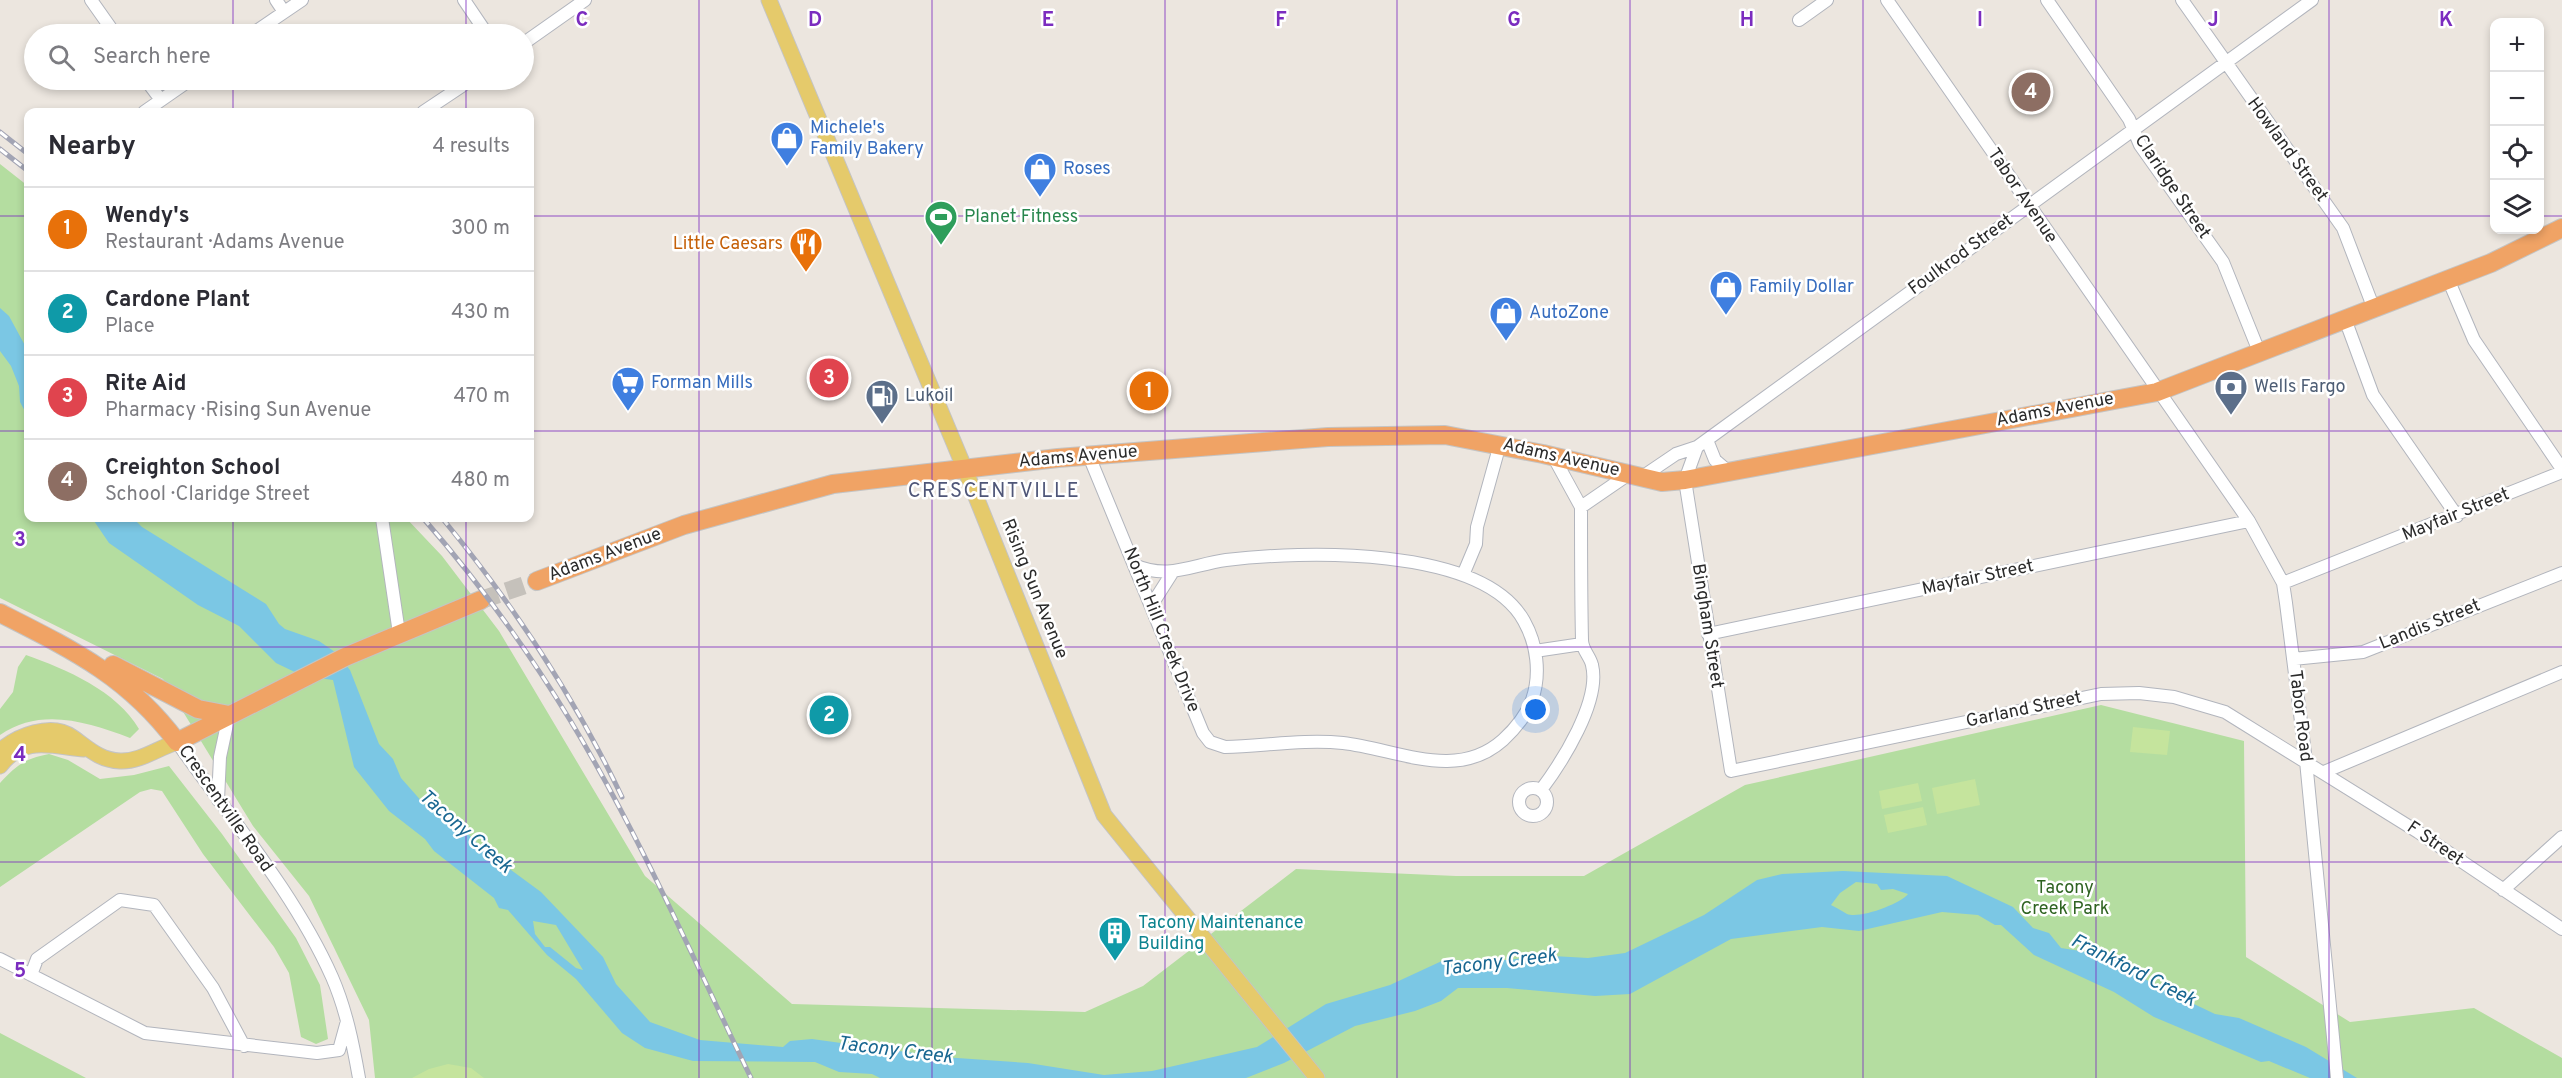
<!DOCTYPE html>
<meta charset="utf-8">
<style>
body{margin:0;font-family:Overpass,sans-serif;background:#f7f7f7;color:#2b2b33}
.controls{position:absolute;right:18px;top:18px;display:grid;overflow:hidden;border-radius:12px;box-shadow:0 3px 9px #0003}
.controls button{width:54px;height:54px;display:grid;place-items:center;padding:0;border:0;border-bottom:2px solid #e1e1e2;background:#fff;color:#2b2b33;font:30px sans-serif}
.you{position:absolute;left:1536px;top:710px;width:21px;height:21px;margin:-15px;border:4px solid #fff;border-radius:50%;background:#1a73e8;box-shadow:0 0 0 9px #1a73e833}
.badge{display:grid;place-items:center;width:39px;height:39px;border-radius:50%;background:#0b8043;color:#fff;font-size:20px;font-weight:700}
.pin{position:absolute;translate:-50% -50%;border:3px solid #fff;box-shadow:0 2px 6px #0006}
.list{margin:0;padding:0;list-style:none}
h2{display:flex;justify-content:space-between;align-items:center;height:78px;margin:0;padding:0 24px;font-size:26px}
h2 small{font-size:20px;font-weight:400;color:#7c7c81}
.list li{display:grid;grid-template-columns:39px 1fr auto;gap:18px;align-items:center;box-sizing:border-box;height:84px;padding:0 24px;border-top:2px solid #e1e1e2}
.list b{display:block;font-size:22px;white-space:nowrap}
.list p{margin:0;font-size:20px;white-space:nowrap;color:#7c7c81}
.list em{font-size:20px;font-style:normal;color:#7c7c81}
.icon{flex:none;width:33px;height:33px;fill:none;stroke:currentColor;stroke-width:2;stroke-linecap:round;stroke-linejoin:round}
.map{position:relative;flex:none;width:2562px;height:1078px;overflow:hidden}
.search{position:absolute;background:#fff;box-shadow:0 3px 9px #0003;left:24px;top:24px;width:510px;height:66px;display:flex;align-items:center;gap:15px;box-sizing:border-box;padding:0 21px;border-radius:33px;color:#7c7c81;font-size:22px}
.panel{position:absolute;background:#fff;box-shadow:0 3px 9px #0003;left:24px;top:108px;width:510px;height:414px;border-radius:12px}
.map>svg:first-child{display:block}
.green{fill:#b4dda0}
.pitch{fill:#c5e49d}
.water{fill:#7bc7e4;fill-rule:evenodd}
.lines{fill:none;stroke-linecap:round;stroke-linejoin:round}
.highway-tunnel{stroke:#c5c1bb;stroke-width:18;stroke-dasharray:18 9;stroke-linecap:butt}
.minor-casing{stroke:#b2b5bd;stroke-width:14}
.major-casing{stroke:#c4c4c4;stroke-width:17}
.highway-casing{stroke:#c4c4c4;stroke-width:20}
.minor{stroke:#fff;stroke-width:12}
.major{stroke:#e5ca6b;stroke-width:15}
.highway{stroke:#f0a365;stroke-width:18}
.rail-casing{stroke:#a2a4b4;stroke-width:5}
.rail{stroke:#fff;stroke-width:3;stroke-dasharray:9;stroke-linecap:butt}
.grid{fill:none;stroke:#7b2cbf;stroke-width:1.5;stroke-opacity:0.55}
.labels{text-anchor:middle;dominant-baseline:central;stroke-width:5;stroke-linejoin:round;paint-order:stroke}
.shop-label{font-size:18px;fill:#366cbe;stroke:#fff;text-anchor:start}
.street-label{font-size:18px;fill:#2b2b2b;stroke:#fff}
.leisure-label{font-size:18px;fill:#27864d;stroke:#fff;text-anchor:start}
.food-label{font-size:18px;fill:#c56008;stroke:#fff;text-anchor:end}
.service-label{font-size:18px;fill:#4e5e75;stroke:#fff;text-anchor:start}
.park-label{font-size:18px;fill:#2e6321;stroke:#fff}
.culture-label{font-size:18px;fill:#0d838f;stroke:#fff;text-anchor:start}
.neighbourhood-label{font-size:20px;letter-spacing:1.5px;fill:#4f5678;stroke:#fff}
.water-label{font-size:20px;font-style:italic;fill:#196791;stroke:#fff}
.grid-label{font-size:20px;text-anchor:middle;font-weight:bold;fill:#7b2cbf;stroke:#fff;stroke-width:5;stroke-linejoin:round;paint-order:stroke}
</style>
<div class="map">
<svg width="2562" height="1078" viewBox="0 0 2562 1078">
<rect width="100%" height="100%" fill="#ece6df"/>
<path class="green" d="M0,164L28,186V518H406L442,556L499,631L645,876L792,1004L1085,1012L1143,986L1296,869L1456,876H1584L1745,785L2101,705L2244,741L2246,957L2350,1022L2474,1008L2562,1058V1078H375L369,1020L309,896L253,826L163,679L0,598Z
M26,655C66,669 117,691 139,729L130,738C87,722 41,707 0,735V709L13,692L18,667Z
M49,754L68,760L100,779L134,775L169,766L222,834L296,938L320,985L328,1039L316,1044L301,1037L289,973L274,947L203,854L162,791L151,789L140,792L0,887V783C17,765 24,759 49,754Z
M0,1033L86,1078H0Z"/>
<path class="pitch" d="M2133,727L2170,731L2167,755L2130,752Z
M1975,779L1980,805L1937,814L1932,788Z
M1918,783L1922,801L1882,809L1879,791Z
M1923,807L1927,825L1888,833L1884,815Z
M448,1064L471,1068L484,1078H412L429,1069Z"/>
<path class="water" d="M0,308L9,316L28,351V417L20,402L19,386L11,366L0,351Z
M92,518H133L142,527L266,604L279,624L285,629L319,641L335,652L350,670L379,744L393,759L401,778L424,804L465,831L484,850L541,892L603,957L616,984L650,1022L700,1040L783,1047L790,1041L812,1039L943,1057L1028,1063L1104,1075L1152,1071L1257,1047L1326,1004L1390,985L1444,960H1511L1535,955L1588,958L1625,953L1704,915L1757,880L1782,874L1843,871L1947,876L2013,907L2033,928L2049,933L2061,948L2087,952L2121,963L2156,986L2215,1014L2239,1018L2306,1047L2357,1078H2310L2269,1061L2261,1062L2154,1017L2114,992L2034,955L2001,925H1995L1978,915L1942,912L1859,931L1822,927L1731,939L1630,994L1595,996L1507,988H1458L1441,1001L1415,1011L1355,1026L1284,1063L1246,1078H880L872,1074L839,1072L815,1062L693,1061L645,1048L622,1033L576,979L547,955L508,910L499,908L494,898L434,851L425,839L389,811L354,767L333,680L303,676L276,663L239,626L198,605L109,543ZM1856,882L1877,884L1881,890L1893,889L1908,894C1900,904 1860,919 1847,914C1842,911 1837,908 1831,905L1840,893ZM533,921L556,925L583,970L576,968L550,947H545L535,934Z"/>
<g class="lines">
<path class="highway-tunnel" d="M481,600L537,581"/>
<g class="minor-casing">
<path id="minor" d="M91,0L115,34
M276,0L284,12
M464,0L487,34
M1887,0L2249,521L2283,583L2286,603L2306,761L2337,1078
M2047,0L2129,119L2140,145L2223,262L2260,354
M2182,0L2343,228L2374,309
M2312,0L1697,447L1685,480L1731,771L2101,694L2139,693L2174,697L2225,712L2418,832L2562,929
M1799,20L1827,0
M252,34L302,0
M524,43L585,0
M146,80L161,100
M144,112L190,80
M423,112L471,80
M2448,279L2474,340L2562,469
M2345,319L2373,395L2457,516
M1707,440L1715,460L1729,472
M1089,456L1203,733L1210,742L1225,747C1264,746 1304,739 1343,743C1397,749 1456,782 1503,740C1516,728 1526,716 1532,700C1541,674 1537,644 1524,621C1482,545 1301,551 1226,560C1191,565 1169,580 1134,565
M1553,456L1581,507L1629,474
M1642,477L1676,454L1697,447
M382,518L399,633
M1463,575L1476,544L1477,527L1500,444
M2283,583L2562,472
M1151,606L1172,573
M1708,634L2249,521
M1535,651L1582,644
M2293,659L2363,652L2562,573
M177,742C230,818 294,892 332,977C346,1009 353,1044 359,1078
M2324,772L2562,672
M1519 802a14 14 0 1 1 28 0a14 14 0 1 1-28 0Z
M1541,790C1562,762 1601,701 1592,665C1590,656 1582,650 1582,640C1581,595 1581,551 1581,507
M218,800L220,757L229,715
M2503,890L2562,837
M0,959L145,1033L317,1053L339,1050L347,1021
M31,975L37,959L120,900L154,905L213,988L244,1046"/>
</g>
<g class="major-casing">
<path id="major" d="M769,0L964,467L1104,815L1317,1078
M0,751C17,736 51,722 72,737C88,748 99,760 120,761C140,762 158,748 177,742
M0,766C23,735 51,746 84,749"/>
</g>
<g class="highway-casing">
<path id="highway" d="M537,581L684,525L833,484L1058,458L1328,437L1445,435L1543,454L1662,482L1685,480L2157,392L2491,263L2562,228
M0,613C71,649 128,676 177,742L345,657L481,600
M113,665L198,709L229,715"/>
</g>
<use href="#minor" class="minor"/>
<use href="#major" class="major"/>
<use href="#highway" class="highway"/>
<g class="rail-casing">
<path id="rail" d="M0,132L28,154
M0,149L28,171
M423,518C478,581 527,649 570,720C639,834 693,958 751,1078
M442,518C513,604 574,696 622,797"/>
</g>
<use href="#rail" class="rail"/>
</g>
<path class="grid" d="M233,0V34M466,0V34M699,0V1078M932,0V1078M1165,0V1078M1397,0V1078M1630,0V1078M1863,0V1078M2096,0V1078M2329,0V1078M233,80V112M466,80V112M0,216H28M530,216H2494M2540,216H2562M0,431H28M530,431H2562M233,518V1078M466,518V1078M0,647H2562M0,862H2562"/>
<defs>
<g id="shop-pin" transform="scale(1.725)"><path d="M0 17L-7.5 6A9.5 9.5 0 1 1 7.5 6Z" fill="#3f7fe0" stroke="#fff"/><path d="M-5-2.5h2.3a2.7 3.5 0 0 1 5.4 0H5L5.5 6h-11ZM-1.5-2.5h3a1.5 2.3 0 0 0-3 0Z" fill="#fff"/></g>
<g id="stadium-pin" transform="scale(1.725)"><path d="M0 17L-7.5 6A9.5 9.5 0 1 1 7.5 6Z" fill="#2e9e5b" stroke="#fff"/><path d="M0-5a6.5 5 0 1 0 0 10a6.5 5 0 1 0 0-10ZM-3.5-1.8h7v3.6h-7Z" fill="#fff"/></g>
<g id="restaurant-pin" transform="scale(1.725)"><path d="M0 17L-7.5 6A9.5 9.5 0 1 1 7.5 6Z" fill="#e8710a" stroke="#fff"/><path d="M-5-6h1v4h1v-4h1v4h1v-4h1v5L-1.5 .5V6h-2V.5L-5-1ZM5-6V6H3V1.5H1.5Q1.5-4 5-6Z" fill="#fff"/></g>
<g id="supermarket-pin" transform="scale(1.725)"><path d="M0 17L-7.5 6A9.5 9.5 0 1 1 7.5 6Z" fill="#3f7fe0" stroke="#fff"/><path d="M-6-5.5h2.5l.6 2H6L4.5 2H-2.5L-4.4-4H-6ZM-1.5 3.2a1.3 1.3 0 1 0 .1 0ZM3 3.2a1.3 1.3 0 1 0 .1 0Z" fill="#fff"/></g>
<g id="bank-pin" transform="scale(1.725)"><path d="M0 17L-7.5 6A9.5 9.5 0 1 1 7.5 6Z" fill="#5c6f8a" stroke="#fff"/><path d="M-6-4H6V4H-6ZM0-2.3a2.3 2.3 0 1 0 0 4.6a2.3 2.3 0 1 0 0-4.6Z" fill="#fff"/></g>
<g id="fuel-pin" transform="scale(1.725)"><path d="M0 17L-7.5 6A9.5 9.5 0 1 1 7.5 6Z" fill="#5c6f8a" stroke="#fff"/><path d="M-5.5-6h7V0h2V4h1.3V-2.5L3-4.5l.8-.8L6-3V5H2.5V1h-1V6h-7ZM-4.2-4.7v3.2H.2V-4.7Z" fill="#fff"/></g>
<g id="building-pin" transform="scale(1.725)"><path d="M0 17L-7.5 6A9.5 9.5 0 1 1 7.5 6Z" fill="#0f9aa8" stroke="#fff"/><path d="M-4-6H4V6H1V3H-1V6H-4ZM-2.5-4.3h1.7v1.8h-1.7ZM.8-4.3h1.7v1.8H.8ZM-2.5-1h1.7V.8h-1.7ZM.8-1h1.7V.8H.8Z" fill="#fff"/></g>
</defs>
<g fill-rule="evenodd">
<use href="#shop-pin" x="787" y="138"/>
<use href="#shop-pin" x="1040" y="169"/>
<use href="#stadium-pin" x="941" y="217"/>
<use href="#restaurant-pin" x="806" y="244"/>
<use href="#shop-pin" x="1726" y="287"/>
<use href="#shop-pin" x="1506" y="313"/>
<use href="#supermarket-pin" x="628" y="383"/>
<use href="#bank-pin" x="2231" y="387"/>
<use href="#fuel-pin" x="882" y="396"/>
<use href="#building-pin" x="1115" y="933"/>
</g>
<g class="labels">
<g class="shop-label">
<text x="810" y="128">Michele's<tspan x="810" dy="21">Family Bakery</tspan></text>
<text x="1063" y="169">Roses</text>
<text x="1749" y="287">Family Dollar</text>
<text x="1529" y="313">AutoZone</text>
<text x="651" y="383">Forman Mills</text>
</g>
<g class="street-label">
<text transform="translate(2287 150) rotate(54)">Howland Street</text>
<text transform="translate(2172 187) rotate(56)">Claridge Street</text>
<text transform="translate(2022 196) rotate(56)">Tabor Avenue</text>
<text transform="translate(1961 255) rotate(-36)">Foulkrod Street</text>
<text transform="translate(2055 410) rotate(-11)">Adams Avenue</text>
<text transform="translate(1078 457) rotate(-5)">Adams Avenue</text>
<text transform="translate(1561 458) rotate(13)">Adams Avenue</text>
<text transform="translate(2456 515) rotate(-22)">Mayfair Street</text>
<text transform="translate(605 555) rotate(-21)">Adams Avenue</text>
<text transform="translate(1978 578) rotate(-12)">Mayfair Street</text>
<text transform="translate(1034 589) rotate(68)">Rising Sun Avenue</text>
<text transform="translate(2430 625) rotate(-22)">Landis Street</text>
<text transform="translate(1707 626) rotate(81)">Bingham Street</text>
<text transform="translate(1161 630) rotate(68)">North Hill Creek Drive</text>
<text transform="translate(2024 710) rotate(-12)">Garland Street</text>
<text transform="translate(2300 716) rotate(83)">Tabor Road</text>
<text transform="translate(225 809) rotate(55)">Crescentville Road</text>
<text transform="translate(2435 844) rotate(34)">F Street</text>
</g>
<g class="leisure-label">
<text x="964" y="217">Planet Fitness</text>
</g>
<g class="food-label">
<text x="783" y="244">Little Caesars</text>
</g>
<g class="service-label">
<text x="2254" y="387">Wells Fargo</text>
<text x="905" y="396">Lukoil</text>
</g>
<g class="park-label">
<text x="2065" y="888">Tacony<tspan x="2065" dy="21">Creek Park</tspan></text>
</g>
<g class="culture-label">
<text x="1138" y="923">Tacony Maintenance<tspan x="1138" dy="21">Building</tspan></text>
</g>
<g class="neighbourhood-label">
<text x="994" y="492">CRESCENTVILLE</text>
</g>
<g class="water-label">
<text transform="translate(465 832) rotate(41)">Tacony Creek</text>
<text transform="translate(1499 963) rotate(-7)">Tacony Creek</text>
<text transform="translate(2133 971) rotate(27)">Frankford Creek</text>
<text transform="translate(895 1051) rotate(7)">Tacony Creek</text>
</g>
</g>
<g class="grid-label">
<text x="582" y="26">C</text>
<text x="815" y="26">D</text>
<text x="1048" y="26">E</text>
<text x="1281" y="26">F</text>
<text x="1514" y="26">G</text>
<text x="1747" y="26">H</text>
<text x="1980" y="26">I</text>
<text x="2213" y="26">J</text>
<text x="2446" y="26">K</text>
<text x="20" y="546">3</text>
<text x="20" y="761">4</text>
<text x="20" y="977">5</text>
</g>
</svg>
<div class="controls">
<button>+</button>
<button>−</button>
<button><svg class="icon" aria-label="locate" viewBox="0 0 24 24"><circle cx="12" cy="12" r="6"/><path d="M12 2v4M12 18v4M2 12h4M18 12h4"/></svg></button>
<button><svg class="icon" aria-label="layers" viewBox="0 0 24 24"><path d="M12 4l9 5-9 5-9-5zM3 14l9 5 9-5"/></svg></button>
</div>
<div class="you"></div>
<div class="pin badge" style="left:1149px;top:391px;background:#e8710a">1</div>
<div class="pin badge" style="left:829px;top:715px;background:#0f9aa8">2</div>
<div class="pin badge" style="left:829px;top:378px;background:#e0444e">3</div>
<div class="pin badge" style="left:2031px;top:92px;background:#8d6e63">4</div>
<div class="search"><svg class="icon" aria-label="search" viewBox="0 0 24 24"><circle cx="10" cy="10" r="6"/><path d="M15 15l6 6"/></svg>Search here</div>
<section class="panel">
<h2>Nearby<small>4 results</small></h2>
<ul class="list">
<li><span class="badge" style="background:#e8710a">1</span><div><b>Wendy's</b><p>Restaurant · Adams Avenue</p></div><em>300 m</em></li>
<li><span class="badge" style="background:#0f9aa8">2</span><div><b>Cardone Plant</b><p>Place</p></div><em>430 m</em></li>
<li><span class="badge" style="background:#e0444e">3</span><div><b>Rite Aid</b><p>Pharmacy · Rising Sun Avenue</p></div><em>470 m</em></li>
<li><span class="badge" style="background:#8d6e63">4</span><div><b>Creighton School</b><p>School · Claridge Street</p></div><em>480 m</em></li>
</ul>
</section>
</div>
